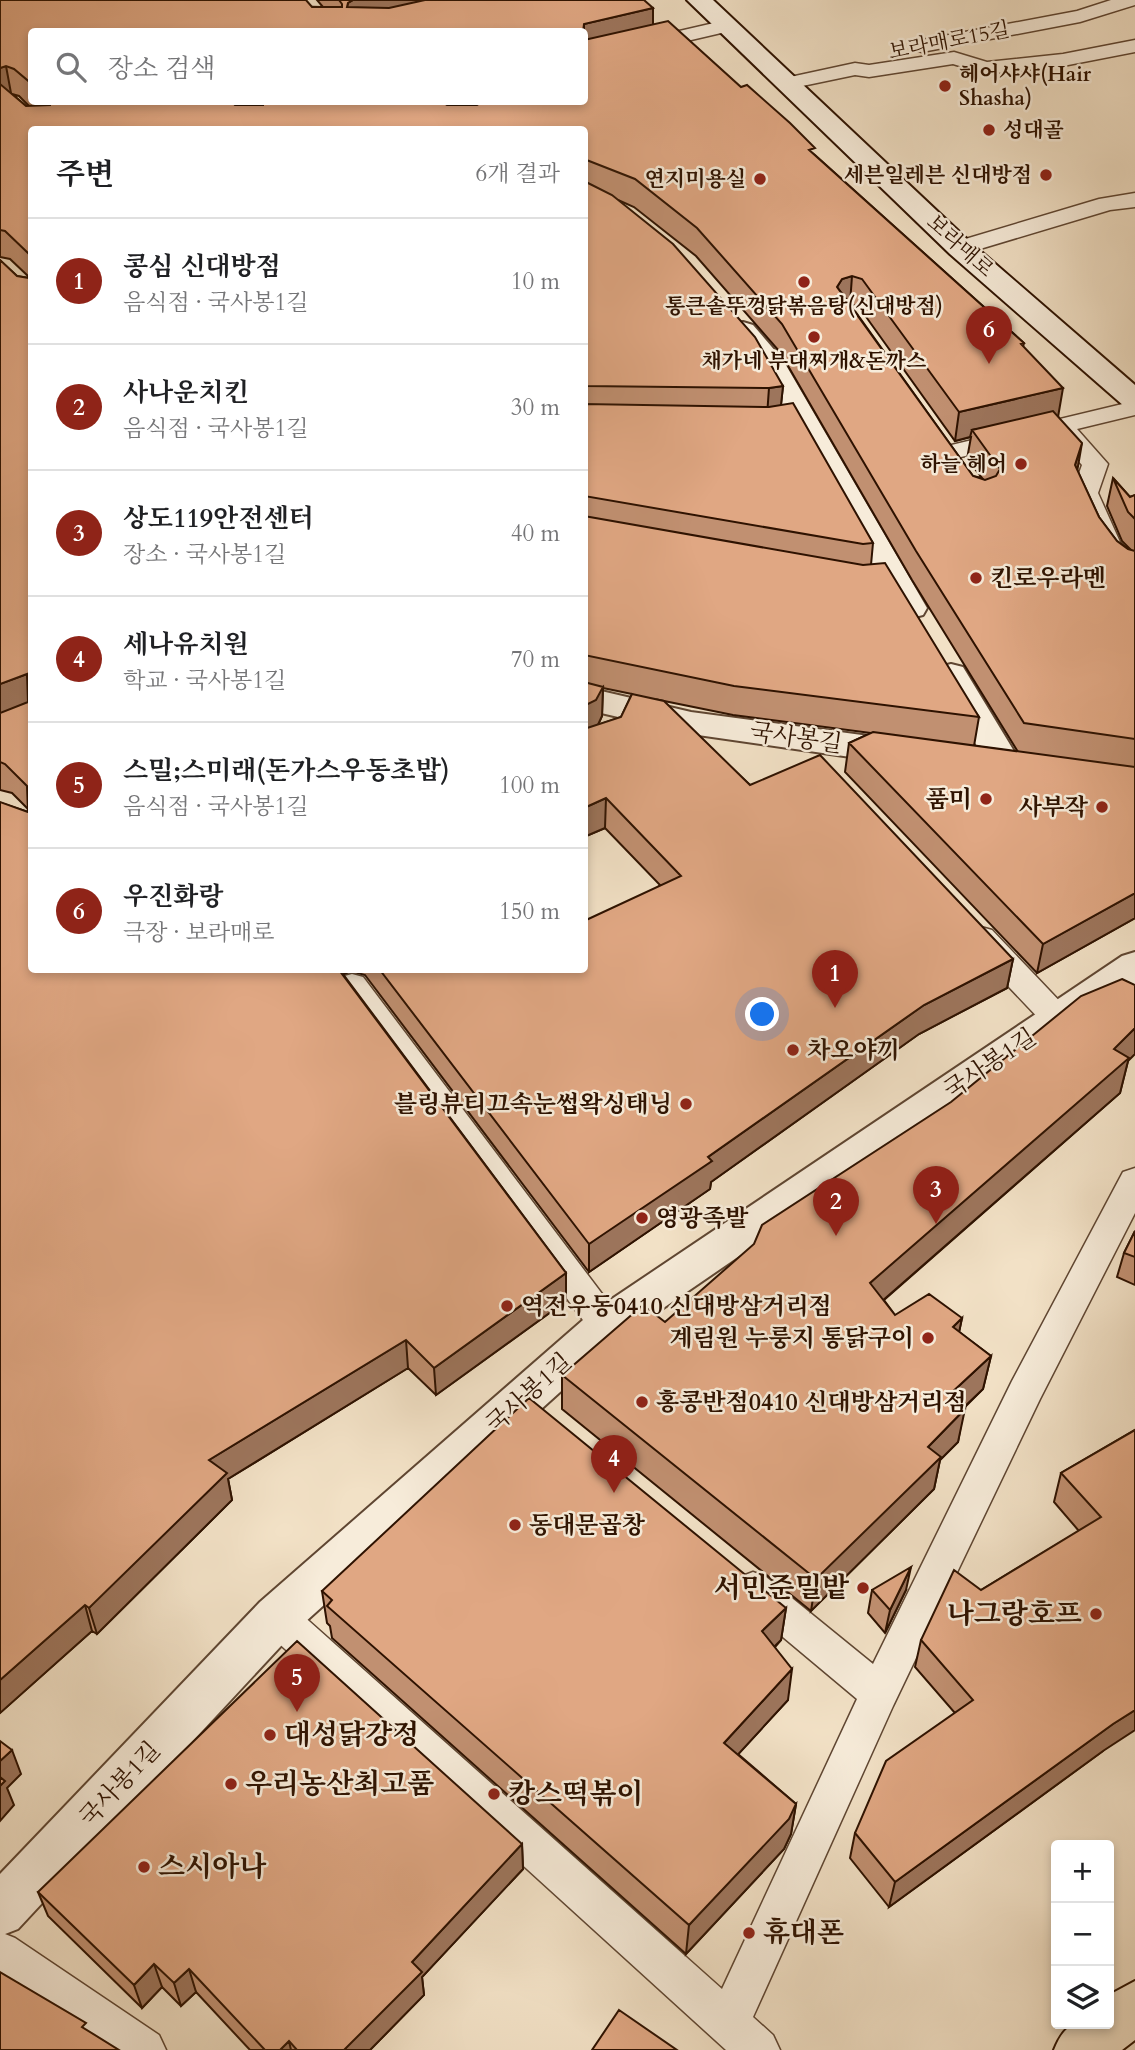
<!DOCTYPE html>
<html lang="ko">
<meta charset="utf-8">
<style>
body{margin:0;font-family:Cardo,"Noto Serif KR",serif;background:#f6f6f6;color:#202124}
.controls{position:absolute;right:21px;bottom:21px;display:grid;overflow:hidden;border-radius:7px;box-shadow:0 4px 10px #0003}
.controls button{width:63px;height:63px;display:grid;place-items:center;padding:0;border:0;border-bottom:2px solid #e0e0e0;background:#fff;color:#202124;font:35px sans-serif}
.you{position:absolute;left:763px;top:1015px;width:24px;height:24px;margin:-18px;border:5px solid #fff;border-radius:50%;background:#1a73e8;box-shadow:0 0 0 10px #1a73e833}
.badge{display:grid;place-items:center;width:46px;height:46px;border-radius:50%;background:#8f2418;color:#fff;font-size:23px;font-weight:700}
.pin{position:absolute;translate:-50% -58px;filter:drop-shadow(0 2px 4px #0008)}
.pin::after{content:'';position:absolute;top:37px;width:24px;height:21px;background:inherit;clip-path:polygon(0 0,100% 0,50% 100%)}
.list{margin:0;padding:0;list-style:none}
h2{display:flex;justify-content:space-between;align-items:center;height:91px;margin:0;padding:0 28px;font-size:30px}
h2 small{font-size:23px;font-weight:400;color:#757577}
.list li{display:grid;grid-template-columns:46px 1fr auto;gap:21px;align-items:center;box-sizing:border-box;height:126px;padding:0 28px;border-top:2px solid #e0e0e0}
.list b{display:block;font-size:26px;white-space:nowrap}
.list p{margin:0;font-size:23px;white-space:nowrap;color:#757577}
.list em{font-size:23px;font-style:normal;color:#757577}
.icon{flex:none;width:38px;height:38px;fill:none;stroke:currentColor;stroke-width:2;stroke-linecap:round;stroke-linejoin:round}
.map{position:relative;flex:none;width:1135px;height:2050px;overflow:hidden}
.search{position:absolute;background:#fff;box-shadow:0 4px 10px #0003;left:28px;top:28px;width:560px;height:77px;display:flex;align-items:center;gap:18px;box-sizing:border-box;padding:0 24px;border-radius:7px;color:#757577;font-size:26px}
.panel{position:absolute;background:#fff;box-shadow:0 4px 10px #0003;left:28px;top:126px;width:560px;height:847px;border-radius:7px}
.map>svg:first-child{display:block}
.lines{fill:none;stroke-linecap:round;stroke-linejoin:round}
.service-casing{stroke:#5f4632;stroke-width:3}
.minor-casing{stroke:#5f4632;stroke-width:4}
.tertiary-casing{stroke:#5f4632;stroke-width:4}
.secondary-casing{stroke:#2e1200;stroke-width:4}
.primary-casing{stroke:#2e1200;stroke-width:4}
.service{fill:#f7ecda;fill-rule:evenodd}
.minor{fill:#f7ecda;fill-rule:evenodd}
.tertiary{fill:#f7ecda;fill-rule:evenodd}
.secondary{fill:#f7ecda;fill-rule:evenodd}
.primary{fill:#f2e1c6;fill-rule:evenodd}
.wall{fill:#c19071;stroke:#2e1200;stroke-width:2;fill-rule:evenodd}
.shaded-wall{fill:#9d755c;stroke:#2e1200;stroke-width:2}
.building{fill:#e0a783;stroke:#2e1200;stroke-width:2}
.poi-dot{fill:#8f2418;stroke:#f7ecda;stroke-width:2.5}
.labels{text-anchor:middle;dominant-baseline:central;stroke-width:5;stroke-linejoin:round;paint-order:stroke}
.far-street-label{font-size:21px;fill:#2e1200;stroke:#f7ecda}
.far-poi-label{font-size:21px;font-weight:bold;fill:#2e1200;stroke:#f7ecda;text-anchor:end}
.poi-label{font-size:24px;font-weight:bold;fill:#2e1200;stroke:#f7ecda;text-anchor:start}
.street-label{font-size:24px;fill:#2e1200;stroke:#f7ecda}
.near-poi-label{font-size:28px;font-weight:bold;fill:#2e1200;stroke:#f7ecda;text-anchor:start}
</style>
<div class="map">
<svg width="1135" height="2050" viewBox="0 0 1135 2050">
<rect width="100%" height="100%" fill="#f2e1c6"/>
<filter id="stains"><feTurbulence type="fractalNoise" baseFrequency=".00286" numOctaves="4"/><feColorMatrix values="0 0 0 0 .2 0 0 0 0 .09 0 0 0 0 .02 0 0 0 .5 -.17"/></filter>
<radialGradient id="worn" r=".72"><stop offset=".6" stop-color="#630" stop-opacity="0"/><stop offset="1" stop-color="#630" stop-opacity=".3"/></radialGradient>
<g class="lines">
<g class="service-casing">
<path id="service" d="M1111,0H1135V5L1080,22L922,52L915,50L912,46L915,42L922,40L1077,11Z
M727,20L734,22L737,26L734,30L584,65V53Z
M1135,40V52L1063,66L986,74L953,64L869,77L855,75L788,89L781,87L778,83L781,79L855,63L869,65L954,52L987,62L1063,54Z
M1135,193V207L1110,210L960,255L952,253L949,248L952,243L1099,199Z
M1135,401V415L1077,429L1108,464L1098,493L1120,542L1135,558V581C1102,573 1085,521 1072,493L1082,465L1055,435L948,460L939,458L936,453L939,448Z
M981,927L992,930L1068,1010L1073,1018L1068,1026L1057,1030L1046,1026L970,946L966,938L970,930Z
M352,974L363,977L618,1315L623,1325L618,1335L606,1339L594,1335L341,993L336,985L341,977Z
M1135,1168V1213L1040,1399L893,1706L753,2017L773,2035L780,2050H726L263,1629L258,1617L263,1605L277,1600L291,1605L722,1989L857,1699L740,1601L734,1589L740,1577L753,1572L766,1577L873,1664L1012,1381L1123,1172Z
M0,1932L15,1938L159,2035L166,2050H106L0,1978Z"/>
</g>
<g class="minor-casing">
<path id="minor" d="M743,322L753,325L783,360L927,608L923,615L911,618L899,615L895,608L755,364L729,331L733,325Z
M951,664L963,667L1023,766L1018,774L1006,778L994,774L989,766L934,675L939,667Z
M584,687L691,712L899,740L911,744L916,752L911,760L899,764L691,734L584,709Z"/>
</g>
<g class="tertiary-casing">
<path id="tertiary" d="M1135,952V985L621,1337L294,1632L18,1929L0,1936V1874L260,1602L591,1313L1122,956Z"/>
</g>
<g class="secondary-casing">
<path id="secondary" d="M687,0H713L970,242L1135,385V409L1124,406L950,254Z"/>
</g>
<g class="primary-casing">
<path id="primary" d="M1135,1981V2040L1122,2050H1054C1067,2018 1077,2024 1109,2024V1995Z"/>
</g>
<use href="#service" class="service"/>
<use href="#minor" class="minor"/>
<use href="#tertiary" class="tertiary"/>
<use href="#secondary" class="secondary"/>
<use href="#primary" class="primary"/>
</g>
<path class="wall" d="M0,0L323,7L317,0H644L653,25L815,155L1024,343L1023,347L1058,416L1077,470L1099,517L1117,541L1128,549L1131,550L1122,541L1107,506L1113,478L1130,497L1135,495V918L1037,973L845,772L849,743L871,733L733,715L659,700L750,785L1013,959L1007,988L919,1034L711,1182L710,1189L589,1272L365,975L351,971L343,974L566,1273V1301L436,1395L408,1368L228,1479L232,1500L97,1634L92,1631L0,1713L1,803L28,812V809L12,793L0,790V260L17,276L29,278V277L10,259L0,257ZM32,32H584V102H447L451,105H447L442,102H234L238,105H235L232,102H32ZM12,94L19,96L29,106H26ZM32,130H584V837L605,828L660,885L584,970H32ZM618,200L634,207L696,256L780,352L912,580L1018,752L974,746L979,717L871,565L873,543L781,405L783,386ZM850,304L859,307L955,441L971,437L967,459L982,478L973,476ZM603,688L632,694L621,717L598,725L602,716Z
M1128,1061L1120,1093L884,1300L895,1315L962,1318L959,1332L991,1356L983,1389L964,1408L958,1442L940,1460L934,1489L811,1611L562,1409V1375L665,1322Z
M1135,1231V1285L1117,1277L1124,1253Z
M1135,1430L1103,1751L889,1907L850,1858L855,1833L955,1713L915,1667L921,1640L981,1590L1079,1531L1054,1502L1061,1473Z
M872,1590H906L885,1633L868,1613Z
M322,1591L786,1608L781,1640L775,1647L788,1700L738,1754L796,1804L791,1834L784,1849L686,1954L332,1638L330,1626L327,1623Z
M522,1844L523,1869L422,1977L424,1995L370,2050H250L196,1992L181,2006L162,1987L142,2008L48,1916L38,1892Z"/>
<path class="shaded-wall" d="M353,0H467L360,23L347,7L348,3Z
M653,8V34L584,50V24Z
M6,66L11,93L0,101V68Z
M852,276L850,304L837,287L842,279Z
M783,386L780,414L767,416L769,388Z
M1063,388L1058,417L972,430L970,437L955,441L959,412Z
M1082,443L1077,472L1075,465Z
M27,674L32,704L0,716V684Z
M603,687L602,716L596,729L584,735V706Z
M606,798L605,828L584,837V808Z
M1135,893V918L1037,973L1043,944Z
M1013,959L1007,988L919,1034L711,1182L710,1189L589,1272V1244L708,1157L924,1005Z
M332,970H351V971L339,976Z
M1135,1028V1054L1128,1061L1120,1093L865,1316L870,1283Z
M566,1273V1301L436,1395L434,1368Z
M962,1318L955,1352L953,1327Z
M406,1340L408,1368L228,1479L232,1500L97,1634L89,1608L209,1460Z
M991,1356L983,1389L941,1429L948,1396Z
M965,1409L958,1442L940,1460L934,1489L811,1611L816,1579L928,1447Z
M911,1567L906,1590L885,1633L890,1610Z
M85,1605L92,1631L0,1713V1680Z
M786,1608L781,1640L758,1663L762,1631Z
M792,1669L788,1700L721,1773L724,1743Z
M1135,1710V1730L1103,1751L889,1907L895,1882L1113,1724Z
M12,1750L21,1774L7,1788L14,1805L0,1821V1761Z
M796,1804L791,1834L784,1849L686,1954L689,1925Z
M522,1844L523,1869L422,1977L424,1995L370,2050H344L412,1962Z
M154,1964L162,1987L142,2008L134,1985Z
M189,1969L196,1992L181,2006L174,1983Z
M289,2041L291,2050H280Z"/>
<path class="building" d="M0,0H306L312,7H342V4L339,0H353L348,3L347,7L389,8L425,0H644L653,8L584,24L583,32H32V84L14,69L6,66L0,68Z
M668,21L741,87L747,85L790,123L815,148L809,150L1024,343L1021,344L1063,388L959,412L862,279L852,276L842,279L837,287L973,476L985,480L996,476L1000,469L972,430L1053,411L1082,443L1075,465L1099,517L1117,541L1128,549L1135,551V739L1024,723L916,551L782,324L697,228L635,179L584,159V130H32V970H339L566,1273L434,1368L406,1340L209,1460L227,1473L89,1608L85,1605L0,1680V802L28,812L27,786L5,764L0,762V713L28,702L27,674L0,684V260L17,276L29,278V254L5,231L0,230V84L26,106L50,105V102H232L235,105H263V102H442L447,105H477L480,103L479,102H584V40Z
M584,181L612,195L673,244L755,337L783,386L769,388L584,386Z
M793,403L873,543L863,544L584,496V404L769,407Z
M1113,478L1130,497L1135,495V519L1128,512Z
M584,516L863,565L885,563L979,717L734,686L584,655Z
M584,682L603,687L596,700L584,706Z
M632,694L664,701L750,785L820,755L1013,959L924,1005L708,1157L712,1161L589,1244L380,970H584V921L681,876L606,798L584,808V729L621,717Z
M873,732L1135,767V893L1043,944L849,743Z
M1122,979L1135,985V1028L1114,1049L1129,1058L870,1283L895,1315L929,1294L962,1318L953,1327L991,1356L948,1396L965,1409L928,1447L941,1457L816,1579L562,1375L643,1305L665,1322L754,1244L762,1225L951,1102L1081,996Z
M1135,1231V1257L1124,1253Z
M529,1398L786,1608L762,1631L792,1669L724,1743L796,1804L789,1819L689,1925L327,1606L332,1600L322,1591Z
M1135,1430V1710L1113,1724L895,1882L855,1833L886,1761L973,1700L921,1640L954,1570L981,1590L1101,1517L1061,1473Z
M911,1567L890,1610L872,1590Z
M297,1641L522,1844L412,1962L422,1972L344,2050H297L289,2041L280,2050H265L189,1969L174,1983L154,1964L134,1985L38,1892Z
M0,1741L12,1750L0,1761Z
M0,1777L5,1781L0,1786Z
M0,1972L86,2023L82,2027L119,2050H0Z
M619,2010L677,2050H592Z"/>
<g class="poi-dot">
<circle cx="945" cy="86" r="7"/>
<circle cx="989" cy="130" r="7"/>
<circle cx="1046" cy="175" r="7"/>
<circle cx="760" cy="179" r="7"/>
<circle cx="804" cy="282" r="7"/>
<circle cx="814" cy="337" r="7"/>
<circle cx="1021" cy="464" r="7"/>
<circle cx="976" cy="578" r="7"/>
<circle cx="986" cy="799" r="7"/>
<circle cx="1102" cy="807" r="7"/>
<circle cx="793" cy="1050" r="7"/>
<circle cx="686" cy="1104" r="7"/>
<circle cx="642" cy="1218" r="7"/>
<circle cx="507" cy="1306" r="7"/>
<circle cx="928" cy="1338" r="7"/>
<circle cx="642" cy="1402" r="7"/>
<circle cx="515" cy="1525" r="7"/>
<circle cx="863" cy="1588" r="7"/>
<circle cx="1096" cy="1614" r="7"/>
<circle cx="270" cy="1735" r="7"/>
<circle cx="231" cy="1784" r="7"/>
<circle cx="494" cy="1794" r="7"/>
<circle cx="144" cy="1867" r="7"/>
<circle cx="749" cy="1933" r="7"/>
</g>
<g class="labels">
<g class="far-street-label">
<text transform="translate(949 41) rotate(-11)">보라매로15길</text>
<text transform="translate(960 246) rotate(42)">보라매로</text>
</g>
<g class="far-poi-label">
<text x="959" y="74" text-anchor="start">헤어샤샤(Hair<tspan x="959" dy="24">Shasha)</tspan></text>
<text x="1003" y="130" text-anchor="start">성대골</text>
<text x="1032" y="175">세븐일레븐 신대방점</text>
<text x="746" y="179">연지미용실</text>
<text x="804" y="306" text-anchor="middle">통큰솥뚜껑닭볶음탕(신대방점)</text>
<text x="814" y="361" text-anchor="middle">채가네 부대찌개&amp;돈까스</text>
<text x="1007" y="464">하늘 헤어</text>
</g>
<g class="poi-label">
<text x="990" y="578">킨로우라멘</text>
<text x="972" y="799" text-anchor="end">품미</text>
<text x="1088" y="807" text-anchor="end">사부작</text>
<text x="807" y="1050">차오야끼</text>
<text x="672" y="1104" text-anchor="end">블링뷰티끄속눈썹왁싱태닝</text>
<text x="656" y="1218">영광족발</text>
<text x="521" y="1306">역전우동0410 신대방삼거리점</text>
<text x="914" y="1338" text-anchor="end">계림원 누룽지 통닭구이</text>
<text x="656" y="1402">홍콩반점0410 신대방삼거리점</text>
<text x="529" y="1525">동대문곱창</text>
</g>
<g class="street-label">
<text transform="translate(796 738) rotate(8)">국사봉길</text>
<text transform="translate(990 1064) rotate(-34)">국사봉1길</text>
<text transform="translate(529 1393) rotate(-42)">국사봉1길</text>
<text transform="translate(120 1784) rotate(-47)">국사봉1길</text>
</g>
<g class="near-poi-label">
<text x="849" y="1588" text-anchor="end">서민준밀밭</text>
<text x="1082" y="1614" text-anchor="end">나그랑호프</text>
<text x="284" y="1735">대성닭강정</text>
<text x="245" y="1784">우리농산최고품</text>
<text x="508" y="1794">캉스떡볶이</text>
<text x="158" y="1867">스시아나</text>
<text x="763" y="1933">휴대폰</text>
</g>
</g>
<rect width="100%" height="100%" filter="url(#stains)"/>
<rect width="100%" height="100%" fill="url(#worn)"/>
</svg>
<div class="controls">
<button>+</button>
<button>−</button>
<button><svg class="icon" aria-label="layers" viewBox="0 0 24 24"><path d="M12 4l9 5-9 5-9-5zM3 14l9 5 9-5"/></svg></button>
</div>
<div class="you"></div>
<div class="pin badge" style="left:835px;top:1008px">1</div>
<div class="pin badge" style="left:836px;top:1236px">2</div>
<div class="pin badge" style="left:936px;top:1224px">3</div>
<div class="pin badge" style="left:614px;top:1493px">4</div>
<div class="pin badge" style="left:297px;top:1712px">5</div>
<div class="pin badge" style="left:989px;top:364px">6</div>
<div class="search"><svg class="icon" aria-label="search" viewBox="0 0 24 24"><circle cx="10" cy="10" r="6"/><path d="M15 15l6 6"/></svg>장소 검색</div>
<section class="panel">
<h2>주변<small>6개 결과</small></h2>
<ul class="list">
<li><span class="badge">1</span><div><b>콩심 신대방점</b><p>음식점 · 국사봉1길</p></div><em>10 m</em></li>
<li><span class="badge">2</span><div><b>사나운치킨</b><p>음식점 · 국사봉1길</p></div><em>30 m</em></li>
<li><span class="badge">3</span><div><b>상도119안전센터</b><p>장소 · 국사봉1길</p></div><em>40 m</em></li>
<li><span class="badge">4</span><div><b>세나유치원</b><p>학교 · 국사봉1길</p></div><em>70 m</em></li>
<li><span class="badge">5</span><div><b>스밀;스미래(돈가스우동초밥)</b><p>음식점 · 국사봉1길</p></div><em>100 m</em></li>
<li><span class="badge">6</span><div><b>우진화랑</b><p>극장 · 보라매로</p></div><em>150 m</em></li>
</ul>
</section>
</div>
